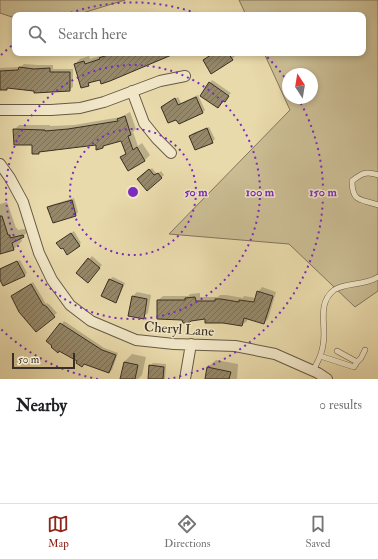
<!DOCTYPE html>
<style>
body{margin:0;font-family:"IM FELL Double Pica",serif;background:#f2f2f2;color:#202124}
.compass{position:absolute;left:282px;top:68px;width:36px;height:36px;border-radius:50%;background:#fff;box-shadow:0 2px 6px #0003;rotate:348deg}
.scale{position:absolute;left:12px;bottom:10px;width:63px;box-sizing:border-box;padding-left:4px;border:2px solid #392f23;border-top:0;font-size:11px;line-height:14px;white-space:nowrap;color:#392f23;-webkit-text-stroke:3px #f1e7c8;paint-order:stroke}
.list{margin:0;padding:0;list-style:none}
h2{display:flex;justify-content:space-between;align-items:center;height:52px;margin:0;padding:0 16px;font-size:17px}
h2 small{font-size:13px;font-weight:400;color:#757577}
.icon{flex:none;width:22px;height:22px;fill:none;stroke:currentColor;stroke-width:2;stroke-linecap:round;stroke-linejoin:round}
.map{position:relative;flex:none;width:378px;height:379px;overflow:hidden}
.search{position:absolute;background:#fff;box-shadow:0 2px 6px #0003;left:12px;right:12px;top:12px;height:44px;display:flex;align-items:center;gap:10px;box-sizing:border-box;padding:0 14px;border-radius:8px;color:#757577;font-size:15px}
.sheet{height:124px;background:#fff}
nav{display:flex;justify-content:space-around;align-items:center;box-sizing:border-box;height:56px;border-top:1px solid #e0e0e0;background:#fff;font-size:11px;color:#757577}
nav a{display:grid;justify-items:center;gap:2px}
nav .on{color:#8f2418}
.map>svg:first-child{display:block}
.green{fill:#cbbd94;stroke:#82765c;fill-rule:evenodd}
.shadow{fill:#0003}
.building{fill:url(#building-hatch);stroke:#392f23}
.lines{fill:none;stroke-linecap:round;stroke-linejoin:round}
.lane-casing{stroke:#655a45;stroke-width:6}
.street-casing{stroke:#655a45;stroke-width:12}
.lane{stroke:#f1e7c8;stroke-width:5}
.street{stroke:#f1e7c8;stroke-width:10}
.ring{fill:none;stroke:#7b2cbf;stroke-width:2;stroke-dasharray:2 4}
.labels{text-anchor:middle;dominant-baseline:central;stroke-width:3;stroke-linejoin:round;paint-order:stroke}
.street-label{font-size:14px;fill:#392f23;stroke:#f1e7c8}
.centre{fill:#7b2cbf;stroke:#f1e7c8;stroke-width:2}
.ring-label{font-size:12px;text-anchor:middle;font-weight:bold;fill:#7b2cbf;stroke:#f1e7c8;stroke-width:3;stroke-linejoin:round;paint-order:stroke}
</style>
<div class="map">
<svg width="378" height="379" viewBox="0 0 378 379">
<defs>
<pattern id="building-hatch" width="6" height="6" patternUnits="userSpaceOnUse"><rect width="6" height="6" fill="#95886a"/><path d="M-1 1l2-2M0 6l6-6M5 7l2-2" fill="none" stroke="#7b7057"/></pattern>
</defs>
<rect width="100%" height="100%" fill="#e9daab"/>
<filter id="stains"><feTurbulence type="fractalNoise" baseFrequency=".005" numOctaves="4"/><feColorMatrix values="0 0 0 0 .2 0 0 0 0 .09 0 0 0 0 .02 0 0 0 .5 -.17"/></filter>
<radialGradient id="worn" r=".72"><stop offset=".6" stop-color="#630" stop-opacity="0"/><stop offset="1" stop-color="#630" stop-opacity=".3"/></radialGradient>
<path class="green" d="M0,0H125L76,15H15V18L0,13Z
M239,0H378V291L355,307L289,244L169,234L290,110L264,53H363V15H246ZM288,74H312V98H288Z"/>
<path class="shadow" d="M106,53H173L93,81L88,85L75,64L80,59L89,56L90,59L103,55Z
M211,53H238L232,59L205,60Z
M24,64L38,65H53V69H73V87L69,90L35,91L8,87L6,89L0,90V68L20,67Z
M212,80L231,93L218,107L210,83Z
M198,95L205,110L203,112L162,107L178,97L181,103Z
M130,112L136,129L133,132L138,146L142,143L150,155L145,160L129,169L121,157L126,153L122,140L106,144L103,147L96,144L41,150L39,153L33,144L14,130L19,125H50V126L74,125L121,117Z
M209,127L215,139L212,142L190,136L193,133Z
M152,168L157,174L161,171L164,175L147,190L141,177Z
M74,198L78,212L76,215L49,208L51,205Z
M7,202L16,228H17L18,230L31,228V229L21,238L22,241L14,249L0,253V204Z
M74,231L81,243L79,245L60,241Z
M92,256L102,265L90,279L77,273Z
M20,260L27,273L25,275L0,272V269L2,267Z
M113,277L125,283L118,299L115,302L103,296L110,279Z
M33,282L46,304L47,303L50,305L57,313L36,331L15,294Z
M262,287L276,292L268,319L264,323L247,318V321L242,325L206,318L182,319L158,300L163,296H188L190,294L200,293V297H218L220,295H226L243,298L244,296L256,298L258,292Z
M137,292L151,295L148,313L143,317L133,296Z
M64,321L104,348L118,353L112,370L109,372L79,361L47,341Z
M132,354L146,357L142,375L138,379H121L124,362Z
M216,360L238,364L237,379H206L208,367Z
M153,363L166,364L165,379H149L150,366Z"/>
<path class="building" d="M113,53H174V54L110,81L101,84L100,80L88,83L89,86L81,88L74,64L84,61L85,64L100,59L99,58Z
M214,53H228L233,60L211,74L203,60Z
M19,67L34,69L50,68V72H70V91L34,93V91L7,88V90H0V71L18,70Z
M209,82L229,96L225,102L223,101L218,108L200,96Z
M196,97L203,113L179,124L176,120L168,123L161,107L175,98L178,105Z
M125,116L131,135L128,136L133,150L137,147L145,161L128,171L120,157L126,154L121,141L103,146V148L96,150V145L39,152V154H32V145H14L13,129L45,130V131L68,129L118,121L117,119Z
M207,128L213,143L195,150L189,136Z
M149,169L154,175L158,173L162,178L147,191L137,179Z
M72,200L76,216L53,223L47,207Z
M0,216H2L8,235H10V238L23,235L24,237L12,243L14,250L0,254Z
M71,233L80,246L67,255L63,248L61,249L56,243Z
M88,258L100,268L88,283L76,273Z
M17,261L25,276L3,286L0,280V269Z
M109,279L123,285L116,303L101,296Z
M31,284L43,305H44L47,307L55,317L36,332L19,312L11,296Z
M257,291L273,296L264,324L244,318L242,326L223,323H205V319L191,321L189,323H183L182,320L157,319V300H185V298L195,297L196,301H215V299H221L239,302V300L254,302Z
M132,296L147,299L144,319L128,316Z
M60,323L102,350L116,355L109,373L84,364L82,367L76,363L77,361L59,351L58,353L51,347L52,346L46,341Z
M124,362L138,365L135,379H120Z
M149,365L164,367L163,379H148Z
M207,367L231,372L229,379H205Z"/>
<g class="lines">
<g class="lane-casing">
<path id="lane" d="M378,175C366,171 362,173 352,181C352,203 362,199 378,205
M320,356L354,367L357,362L337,351
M357,362L361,358L365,350
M313,371C317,363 322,355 323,345C327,327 316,304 334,290C346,282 364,286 378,277"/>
</g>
<g class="street-casing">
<path id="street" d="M132,91L144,123L157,139L171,153
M0,110H51L80,108L104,102L160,81L185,76
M0,164L10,178L23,202L39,253L52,280L70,305L91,321L136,340L174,344L235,346L275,354L318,373L327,379
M185,379L191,344"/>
</g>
<use href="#lane" class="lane"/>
<use href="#street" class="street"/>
</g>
<g class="ring">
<circle cx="133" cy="192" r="63"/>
<circle cx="133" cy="192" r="127"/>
<path d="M98 379A190 190 0 0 1 1 329M1 55A190 190 0 0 1 15 43M65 15A190 190 0 0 1 201 15M263 53A190 190 0 0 1 288 82M298 98A190 190 0 0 1 168 379"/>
</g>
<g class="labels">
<g class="street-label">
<text transform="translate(179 329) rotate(4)">Cheryl Lane</text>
</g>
</g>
<circle cx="133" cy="192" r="6" class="centre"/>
<g class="ring-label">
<text x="196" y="196">50 m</text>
<text x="260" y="196">100 m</text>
<text x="323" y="196">150 m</text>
</g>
<rect width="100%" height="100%" filter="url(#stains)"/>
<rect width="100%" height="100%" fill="url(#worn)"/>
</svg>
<svg class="compass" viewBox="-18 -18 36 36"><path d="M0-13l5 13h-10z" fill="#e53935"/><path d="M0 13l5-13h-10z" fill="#757577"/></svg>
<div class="scale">50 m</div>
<div class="search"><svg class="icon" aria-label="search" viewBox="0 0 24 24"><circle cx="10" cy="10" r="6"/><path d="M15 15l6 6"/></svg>Search here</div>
</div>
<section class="sheet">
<h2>Nearby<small>0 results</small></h2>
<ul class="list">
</ul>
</section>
<nav>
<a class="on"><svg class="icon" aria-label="map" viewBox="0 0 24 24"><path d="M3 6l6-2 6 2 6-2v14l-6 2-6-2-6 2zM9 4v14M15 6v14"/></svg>Map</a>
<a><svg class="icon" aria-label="directions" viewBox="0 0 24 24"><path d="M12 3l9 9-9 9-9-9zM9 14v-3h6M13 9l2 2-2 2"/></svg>Directions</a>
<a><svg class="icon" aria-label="saved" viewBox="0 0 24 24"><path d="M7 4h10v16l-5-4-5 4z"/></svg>Saved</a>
</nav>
